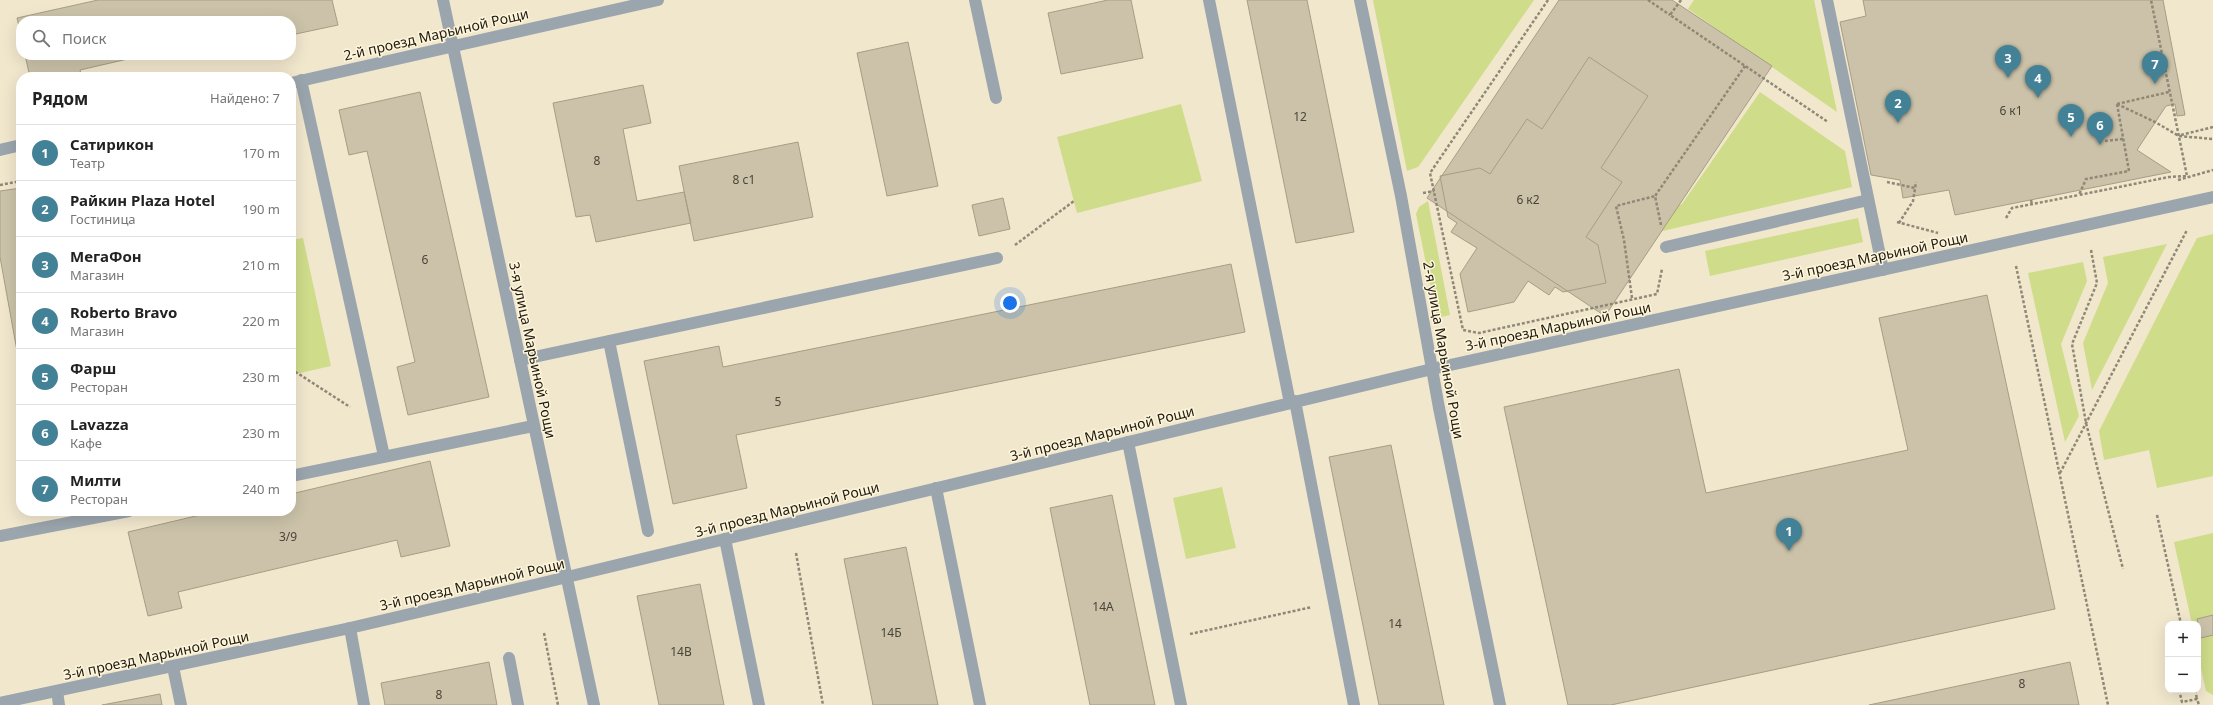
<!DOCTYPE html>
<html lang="ru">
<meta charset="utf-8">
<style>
body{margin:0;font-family:"Noto Sans",sans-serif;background:#f2f2f2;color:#222}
.controls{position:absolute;right:12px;bottom:12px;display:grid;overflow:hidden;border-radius:8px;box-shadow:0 4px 16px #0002}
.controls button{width:36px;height:36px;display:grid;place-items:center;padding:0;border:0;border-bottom:1px solid #e0e0e0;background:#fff;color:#222;font:20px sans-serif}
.you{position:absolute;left:1010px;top:303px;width:14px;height:14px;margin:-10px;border:3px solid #fff;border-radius:50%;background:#1a73e8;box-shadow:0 0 0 6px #1a73e833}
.badge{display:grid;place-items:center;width:26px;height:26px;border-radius:50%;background:#438296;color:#fff;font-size:13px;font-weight:700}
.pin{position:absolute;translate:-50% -33px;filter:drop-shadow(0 1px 2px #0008)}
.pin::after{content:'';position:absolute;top:21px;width:14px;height:12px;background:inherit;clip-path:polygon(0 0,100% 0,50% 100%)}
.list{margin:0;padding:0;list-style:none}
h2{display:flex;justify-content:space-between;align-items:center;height:52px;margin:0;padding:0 16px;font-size:17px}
h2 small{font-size:13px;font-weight:400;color:#767676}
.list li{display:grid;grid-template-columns:26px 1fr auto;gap:12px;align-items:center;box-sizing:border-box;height:56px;padding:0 16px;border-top:1px solid #e0e0e0}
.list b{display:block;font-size:15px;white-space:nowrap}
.list p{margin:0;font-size:13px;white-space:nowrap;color:#767676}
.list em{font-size:13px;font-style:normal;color:#767676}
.icon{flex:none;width:22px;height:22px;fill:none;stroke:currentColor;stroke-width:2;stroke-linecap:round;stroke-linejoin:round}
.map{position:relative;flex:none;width:2213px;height:705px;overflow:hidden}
.search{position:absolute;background:#fff;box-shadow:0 4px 16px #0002;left:16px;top:16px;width:280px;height:44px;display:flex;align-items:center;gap:10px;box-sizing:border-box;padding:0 14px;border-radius:16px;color:#767676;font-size:15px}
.panel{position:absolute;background:#fff;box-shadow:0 4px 16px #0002;left:16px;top:72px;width:280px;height:444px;border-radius:16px}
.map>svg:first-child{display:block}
.green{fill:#cfdc8a}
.building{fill:#cbc2a9;stroke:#a69d85}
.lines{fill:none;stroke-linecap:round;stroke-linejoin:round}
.path{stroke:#8f8876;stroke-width:2.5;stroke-dasharray:3 2;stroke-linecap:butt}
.service{stroke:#9ba5ad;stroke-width:12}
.minor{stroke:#9ba5ad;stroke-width:12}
.tertiary{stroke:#9ba5ad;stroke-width:12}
.labels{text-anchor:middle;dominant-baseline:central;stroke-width:3;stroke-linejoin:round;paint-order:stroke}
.number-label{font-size:12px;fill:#494537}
.street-label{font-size:14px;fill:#1e1b11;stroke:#fef5db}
</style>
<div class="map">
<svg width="2213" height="705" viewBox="0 0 2213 705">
<rect width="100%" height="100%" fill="#f1e7cd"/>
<path class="green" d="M1373,0H1534L1421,163L1418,167L1407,171Z
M1694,0H1814L1837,112L1688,9Z
M1760,92L1845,151L1852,187L1624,240L1658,210L1682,204Z
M1181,104L1202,181L1077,213L1057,137Z
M1428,201L1450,315L1437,318L1416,214L1419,207Z
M1858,218L1863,242L1710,276L1705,251Z
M2213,234V476L2157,488L2149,450L2104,460L2099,431L2197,238Z
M303,238L331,366L291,375V240Z
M2167,244L2092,390L2083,343L2108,283L2103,257Z
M2083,262L2087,281L2061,344L2079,416L2065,442L2028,273Z
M1222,487L1236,548L1186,559L1173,498Z
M2213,533V695L2206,691L2198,654V624H2192L2174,542Z"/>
<path class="building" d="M98,0H332L338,25L291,35V21H21V35L17,18Z
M1108,0H1131L1143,58L1061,74L1048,13Z
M1247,0H1307L1354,232L1296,243Z
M1559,0H1672L1772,66L1605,316L1427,198Z
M1863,0H2163L2185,115L2177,116L2175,104L2166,106L2137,150L2171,172L1955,215L1949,190L1903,198L1900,180L1871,175L1840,22L1866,16Z
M908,42L938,186L887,196L857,53Z
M25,55H145L80,70L82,77H30Z
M1589,57L1648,96L1601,168L1622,182L1586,237L1598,245L1606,283L1563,292L1555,287L1549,295L1528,281L1514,302L1468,312L1460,274L1477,248L1451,232L1457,223L1448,217L1440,176L1480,168L1490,174L1527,119L1542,129Z
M643,85L651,123L623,129L637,201L684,192L691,223L596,242L590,215L576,217L553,103Z
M420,92L489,397L408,415L397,367L415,362L367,151L349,155L339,110Z
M798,142L813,217L694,241L679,166Z
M21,188V373L0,257V191Z
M1003,198L1010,229L979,236L972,205Z
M1231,264L1245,332L736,435L747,488L673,504L644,361L719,346L723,367Z
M1987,295L2055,609L1611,705H1568L1504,407L1679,369L1706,493L1908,450L1879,318Z
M1391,445L1444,705H1379L1329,457Z
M430,461L450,546L401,557L397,540L178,592L182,608L148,616L128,532L217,511H291V494Z
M1112,495L1155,705H1090L1050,508Z
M906,547L938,705H873L844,559Z
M700,584L724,705H659L637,596Z
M2213,615V635L2201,638L2197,619Z
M489,662L497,705H385L381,683Z
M2070,662L2079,705H1869Z
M160,694L162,705H102Z"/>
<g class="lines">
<path class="path" d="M1548,0L1430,173L1463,330L1479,333L1657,294L1662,269
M1648,0L1670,15
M1681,0L1670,15L1828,122
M2117,104L2129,171L2086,179L2079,195L2169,177L2187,176L2151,0
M2117,104L2155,122L2179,136L2213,139
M2117,104L2169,92
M2181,135L2213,127
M2105,141L2123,139
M2178,180L2213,170
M1887,182L1915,188
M0,185L21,181
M1423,193L1434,191
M2031,200L2032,204
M2006,218L2012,208L2079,195
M1897,222L1938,233
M1899,223L1913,201L1916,182
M1661,225L1655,196L1745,66
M1015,245L1074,201
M2091,250L2097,283L2072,344L2086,423L2123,569
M2016,266L2108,705
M1632,298L1624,240L1616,206L1655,196
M291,369L350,407
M2060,473L2187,230
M2157,515L2181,624
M796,553L823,705
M544,633L558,705
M1190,634L1312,607
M2179,690L2182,702L2197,699L2199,705
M2195,690L2197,699"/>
<path class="service" d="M975,0L996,98
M1209,0L1290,403
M1827,0L1883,270
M301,80L384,456
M1666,247L1868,200
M609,341L648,531
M520,360L997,258
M1295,401L1354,705
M1128,442L1181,705
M291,476L533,426
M936,488L980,705
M0,536L129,511
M725,539L759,705
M350,628L364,705
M509,658L518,705
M173,667L181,705
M57,691L59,705"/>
<path class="minor" d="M443,0L594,705
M291,83L658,0
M0,150L21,145
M0,703L350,628L534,585L1432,369L2213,197"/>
<path class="tertiary" d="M1360,0L1401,196L1439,408L1500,705"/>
</g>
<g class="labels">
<g class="number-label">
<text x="2011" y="110">6 к1</text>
<text x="1300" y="116">12</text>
<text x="597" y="160">8</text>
<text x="744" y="179">8 с1</text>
<text x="1528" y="199">6 к2</text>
<text x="425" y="259">6</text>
<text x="778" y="401">5</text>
<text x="288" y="536">3/9</text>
<text x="1103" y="606">14А</text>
<text x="1395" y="623">14</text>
<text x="891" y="632">14Б</text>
<text x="681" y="651">14В</text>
<text x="2022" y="683">8</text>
<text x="439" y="694">8</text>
</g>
<g class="street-label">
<text transform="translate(436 34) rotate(-13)">2-й проезд Марьиной Рощи</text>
<text transform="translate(1875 256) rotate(-12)">3-й проезд Марьиной Рощи</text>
<text transform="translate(1558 326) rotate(-12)">3-й проезд Марьиной Рощи</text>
<text transform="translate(533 350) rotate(78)">3-я улица Марьиной Рощи</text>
<text transform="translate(1444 350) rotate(80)">2-я улица Марьиной Рощи</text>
<text transform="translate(1102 433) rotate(-14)">3-й проезд Марьиной Рощи</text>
<text transform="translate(787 509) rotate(-14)">3-й проезд Марьиной Рощи</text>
<text transform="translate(472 584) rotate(-13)">3-й проезд Марьиной Рощи</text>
<text transform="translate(156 655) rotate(-12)">3-й проезд Марьиной Рощи</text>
</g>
</g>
</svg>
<div class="controls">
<button>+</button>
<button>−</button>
</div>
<div class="you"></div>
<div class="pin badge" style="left:1789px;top:551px">1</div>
<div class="pin badge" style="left:1898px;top:123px">2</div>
<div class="pin badge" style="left:2008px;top:78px">3</div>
<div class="pin badge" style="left:2038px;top:98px">4</div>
<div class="pin badge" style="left:2071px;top:137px">5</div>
<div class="pin badge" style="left:2100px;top:145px">6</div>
<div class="pin badge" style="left:2155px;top:84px">7</div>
<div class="search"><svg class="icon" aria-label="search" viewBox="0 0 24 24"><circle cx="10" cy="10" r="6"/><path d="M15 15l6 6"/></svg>Поиск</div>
<section class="panel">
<h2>Рядом<small>Найдено: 7</small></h2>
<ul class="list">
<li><span class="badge">1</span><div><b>Сатирикон</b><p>Театр</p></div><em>170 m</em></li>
<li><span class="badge">2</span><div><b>Райкин Plaza Hotel</b><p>Гостиница</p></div><em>190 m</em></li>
<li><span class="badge">3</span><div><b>МегаФон</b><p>Магазин</p></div><em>210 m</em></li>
<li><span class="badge">4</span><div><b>Roberto Bravo</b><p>Магазин</p></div><em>220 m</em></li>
<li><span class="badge">5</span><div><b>Фарш</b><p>Ресторан</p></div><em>230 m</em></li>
<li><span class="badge">6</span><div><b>Lavazza</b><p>Кафе</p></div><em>230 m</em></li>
<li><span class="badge">7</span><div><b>Милти</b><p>Ресторан</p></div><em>240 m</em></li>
</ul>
</section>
</div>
